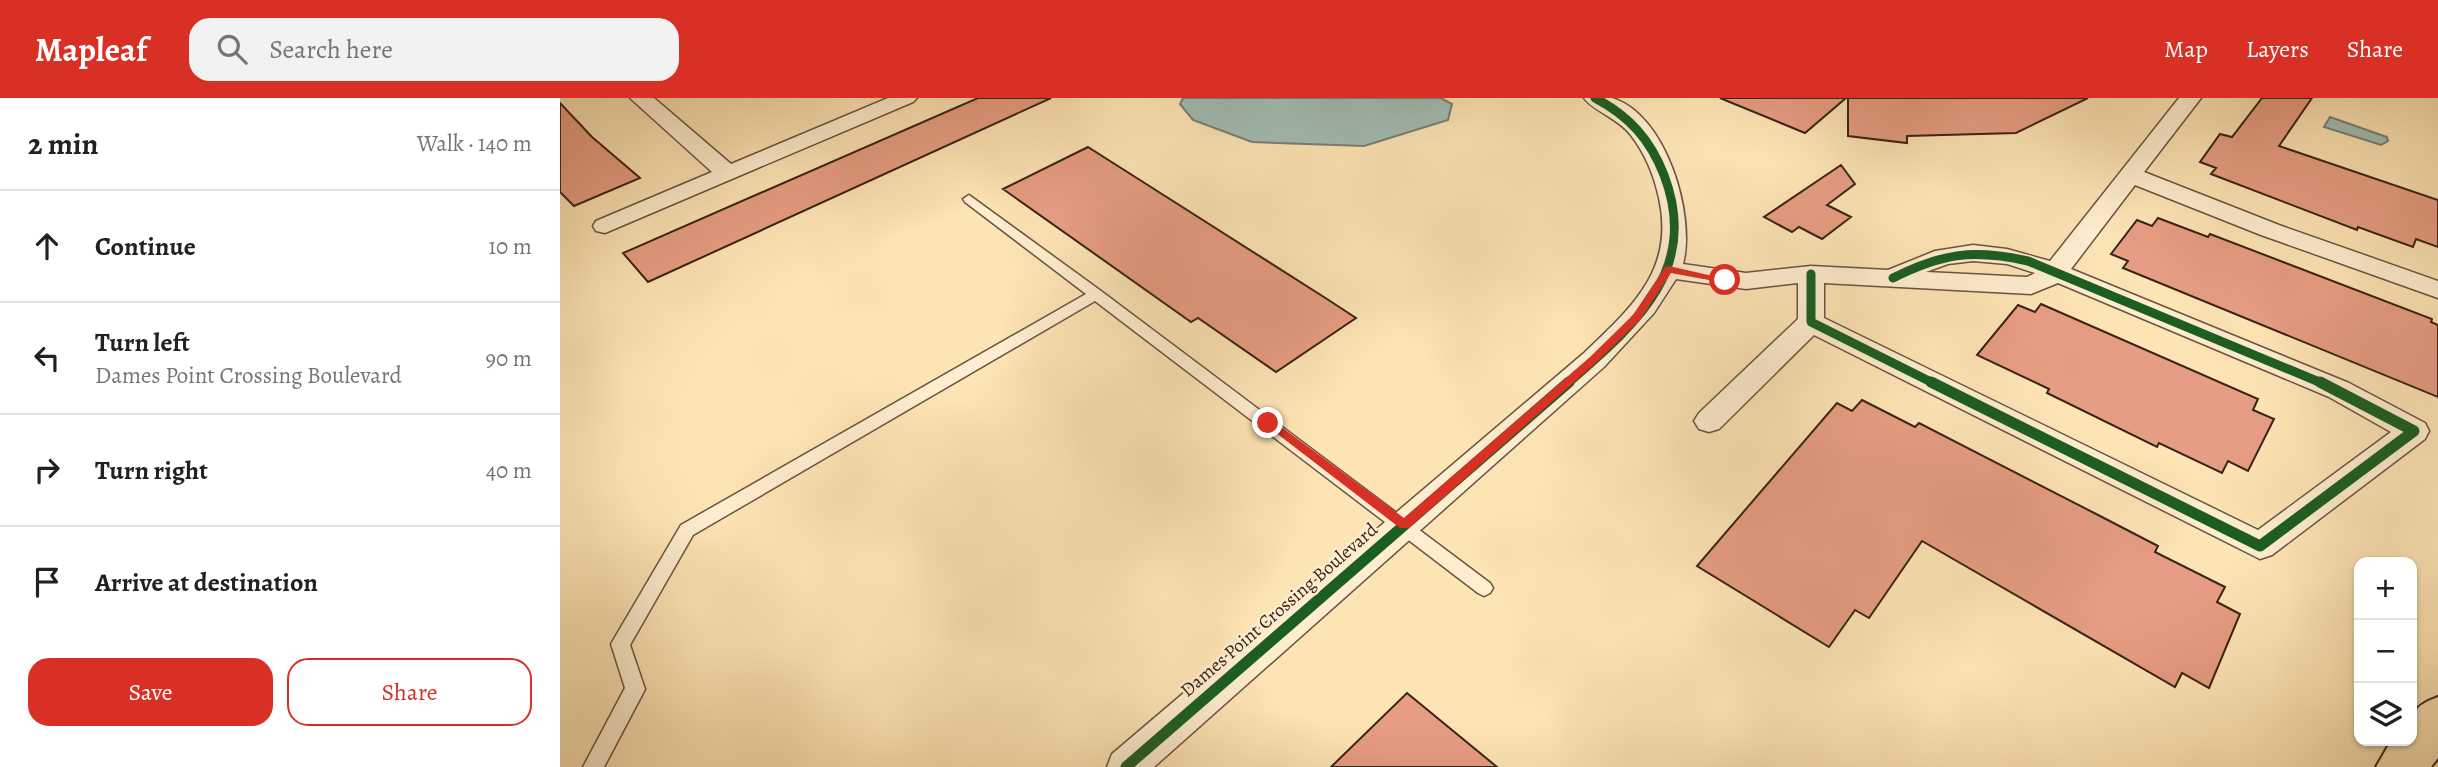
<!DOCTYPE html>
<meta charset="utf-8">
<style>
body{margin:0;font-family:Alegreya,serif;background:#f2f2f2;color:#202124}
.controls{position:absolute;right:21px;bottom:21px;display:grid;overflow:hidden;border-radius:14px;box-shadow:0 2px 5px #0004}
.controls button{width:63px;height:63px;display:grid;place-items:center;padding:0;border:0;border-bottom:2px solid #e0e0e0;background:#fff;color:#202124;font:35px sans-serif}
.stop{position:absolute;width:21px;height:21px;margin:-16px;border:5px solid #d93025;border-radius:50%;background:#fff}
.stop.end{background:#d93025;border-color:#fff;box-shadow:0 2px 7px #0008}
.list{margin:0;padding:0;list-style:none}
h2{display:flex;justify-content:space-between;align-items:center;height:91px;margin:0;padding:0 28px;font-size:30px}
h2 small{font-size:23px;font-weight:400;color:#757577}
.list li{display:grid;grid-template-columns:46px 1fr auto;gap:21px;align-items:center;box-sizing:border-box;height:112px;padding:0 28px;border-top:2px solid #e0e0e0}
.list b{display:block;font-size:26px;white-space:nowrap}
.list p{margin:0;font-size:23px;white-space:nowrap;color:#757577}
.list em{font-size:23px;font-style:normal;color:#757577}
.actions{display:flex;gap:14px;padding:21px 28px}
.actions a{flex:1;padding:16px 0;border:2px solid #d93025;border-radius:21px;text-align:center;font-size:24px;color:#d93025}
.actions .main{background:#d93025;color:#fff}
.icon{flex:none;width:38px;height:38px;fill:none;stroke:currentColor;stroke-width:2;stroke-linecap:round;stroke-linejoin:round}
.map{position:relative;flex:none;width:1878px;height:669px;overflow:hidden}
header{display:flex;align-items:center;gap:42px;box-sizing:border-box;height:98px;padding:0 35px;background:#d93025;color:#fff}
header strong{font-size:33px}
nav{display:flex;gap:38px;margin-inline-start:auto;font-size:24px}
.search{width:490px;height:63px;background:#f2f2f2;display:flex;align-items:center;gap:18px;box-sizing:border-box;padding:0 24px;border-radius:21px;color:#757577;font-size:26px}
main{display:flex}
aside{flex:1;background:#fff}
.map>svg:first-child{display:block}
.water{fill:#a1bdb5;stroke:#777f76;stroke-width:2}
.building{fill:#e79d83;stroke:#392317;stroke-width:2}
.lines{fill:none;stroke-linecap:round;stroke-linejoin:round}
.service-casing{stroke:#6a533e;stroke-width:3}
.minor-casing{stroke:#6a533e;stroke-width:3}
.motorway-casing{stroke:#392317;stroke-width:4}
.service{fill:#feedcf;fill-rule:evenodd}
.minor{fill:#feedcf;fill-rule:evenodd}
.motorway{fill:#fde4b5;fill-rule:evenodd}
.cycleway-far1-casing{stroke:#feedcf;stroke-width:12}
.cycleway-casing{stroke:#feedcf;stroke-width:16}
.cycleway-far1{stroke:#1b5e20;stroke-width:9}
.cycleway{stroke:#1b5e20;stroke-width:11}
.route{fill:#d93025}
.labels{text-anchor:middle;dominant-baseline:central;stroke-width:5;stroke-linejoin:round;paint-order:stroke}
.street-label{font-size:19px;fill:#392317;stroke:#feedcf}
</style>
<header>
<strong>Mapleaf</strong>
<div class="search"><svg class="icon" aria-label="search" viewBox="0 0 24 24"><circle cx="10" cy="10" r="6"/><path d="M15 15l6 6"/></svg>Search here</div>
<nav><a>Map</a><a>Layers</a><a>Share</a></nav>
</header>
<main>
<aside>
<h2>2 min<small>Walk · 140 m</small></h2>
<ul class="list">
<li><svg class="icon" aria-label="ahead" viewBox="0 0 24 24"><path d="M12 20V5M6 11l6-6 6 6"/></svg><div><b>Continue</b></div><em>10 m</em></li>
<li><svg class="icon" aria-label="left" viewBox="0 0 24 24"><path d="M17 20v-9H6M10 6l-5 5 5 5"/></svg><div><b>Turn left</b><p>Dames Point Crossing Boulevard</p></div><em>90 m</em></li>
<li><svg class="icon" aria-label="right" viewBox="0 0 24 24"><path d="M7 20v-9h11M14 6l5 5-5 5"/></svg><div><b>Turn right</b></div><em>40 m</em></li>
<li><svg class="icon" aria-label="arrive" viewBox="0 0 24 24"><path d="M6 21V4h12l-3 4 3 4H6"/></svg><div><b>Arrive at destination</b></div></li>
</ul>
<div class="actions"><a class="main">Save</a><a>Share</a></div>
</aside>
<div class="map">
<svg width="1878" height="669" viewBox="0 0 1878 669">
<rect width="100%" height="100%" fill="#fde4b5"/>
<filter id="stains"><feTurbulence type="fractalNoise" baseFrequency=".00286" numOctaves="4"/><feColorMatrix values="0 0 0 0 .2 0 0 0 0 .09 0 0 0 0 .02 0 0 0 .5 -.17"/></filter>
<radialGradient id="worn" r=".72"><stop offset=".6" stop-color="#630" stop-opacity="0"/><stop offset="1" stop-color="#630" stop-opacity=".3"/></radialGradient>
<path class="water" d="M623,0H881L892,6L888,22L804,48L692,44L633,22L620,6Z
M1770,19L1827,39L1828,43L1821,47L1764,29Z"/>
<path class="building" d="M418,0H491L88,184L63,155Z
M1160,0H1286L1245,35Z
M1288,0H1528L1456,35L1347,38V45L1288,38Z
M1702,0H1752L1719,48L1878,102V149L1856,141L1853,149L1798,129L1797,132L1651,76L1656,70L1640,64L1660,36L1672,39Z
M0,5L32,39L80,80L14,108L0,94Z
M528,49L767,201L796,220L716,274L638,220L631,224L443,91Z
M1281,67L1295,86L1267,107L1291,119L1262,141L1239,129L1232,134L1204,119Z
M1598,120L1648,139L1650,136L1872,221L1871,224L1878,227V299L1563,170L1568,163L1551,156L1577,122L1592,128Z
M1481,206L1698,301L1693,312L1714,321L1688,373L1668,363L1662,375L1599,345L1597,349L1487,295L1489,291L1417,257L1458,207L1475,214Z
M1302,302L1355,329L1359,325L1542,419L1598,448L1595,454L1665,489L1657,504L1680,516L1649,590L1622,575L1615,589L1362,443L1309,520L1295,512L1269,549L1137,468L1277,305L1292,313Z
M847,595L937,669H771Z"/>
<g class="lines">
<g class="service-casing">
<path id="service" d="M409,97L541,193L930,485L933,490L930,495L924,498L918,495L535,203L133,437L70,547L85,591L82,597L44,669H23L65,590L51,546L121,427L526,196L405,104L403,101Z"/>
</g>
<g class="minor-casing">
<path id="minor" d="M70,0H94L171,66L328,0H357L353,4L45,135L36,133L33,128L36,123L152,74Z
M1024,0C1033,0 1044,0 1052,0C1106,16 1136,117 1123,166L1186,175L1251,168L1328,172L1375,153L1413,147L1447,151L1490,163L1619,0H1641L1584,74L1719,127L1878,183V200L1701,137L1575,87L1511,171L1789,285L1865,325L1869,333L1865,341L1712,457L1700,461L1254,237L1159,331L1149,334L1139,331L1134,323L1139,315L1238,221V185L1186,191L1116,181L1094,215L1044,269L594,669H547L552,656L1024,255C1072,209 1115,172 1099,100C1094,77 1085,55 1070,36C1057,20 1032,12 1024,0ZM1413,163L1447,166L1475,175L1467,179L1366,174L1388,166ZM1264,185L1471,196L1498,185L1769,299L1831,334L1698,432L1264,220Z"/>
</g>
<g class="motorway-casing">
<path id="motorway" d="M1878,599V660L1871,669H1816L1831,643H1852C1852,615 1851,609 1878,599Z"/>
</g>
<use href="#service" class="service"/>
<use href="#minor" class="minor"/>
<use href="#motorway" class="motorway"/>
<g class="cycleway-far1-casing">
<path id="cycleway-far1" d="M1251,176V224L1375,286
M1333,180C1383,155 1413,151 1468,163L1764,286
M1007,286C1073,228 1141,174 1104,77C1090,41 1069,18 1035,0"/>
</g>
<g class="cycleway-casing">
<path id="cycleway" d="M1371,284L1700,448L1854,333L1760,284
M566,669L1009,284"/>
</g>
<use href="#cycleway-far1" class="cycleway-far1"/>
<use href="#cycleway" class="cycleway"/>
</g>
<path class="route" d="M1109,168L1170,182L1165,185L1111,175L1080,222L1037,264L849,430H840L703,325L708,321L712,322L844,420L1030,259L1073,217L1105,169Z"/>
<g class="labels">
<g class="street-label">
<text transform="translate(719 512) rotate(-41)">Dames Point Crossing Boulevard</text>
</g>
</g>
<rect width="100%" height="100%" filter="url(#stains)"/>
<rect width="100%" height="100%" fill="url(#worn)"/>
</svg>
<div class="controls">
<button>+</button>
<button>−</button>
<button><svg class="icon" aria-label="layers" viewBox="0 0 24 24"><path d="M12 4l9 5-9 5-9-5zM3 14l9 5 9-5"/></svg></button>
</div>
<div class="stop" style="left:1165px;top:182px"></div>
<div class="stop end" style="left:708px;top:325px"></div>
</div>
</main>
